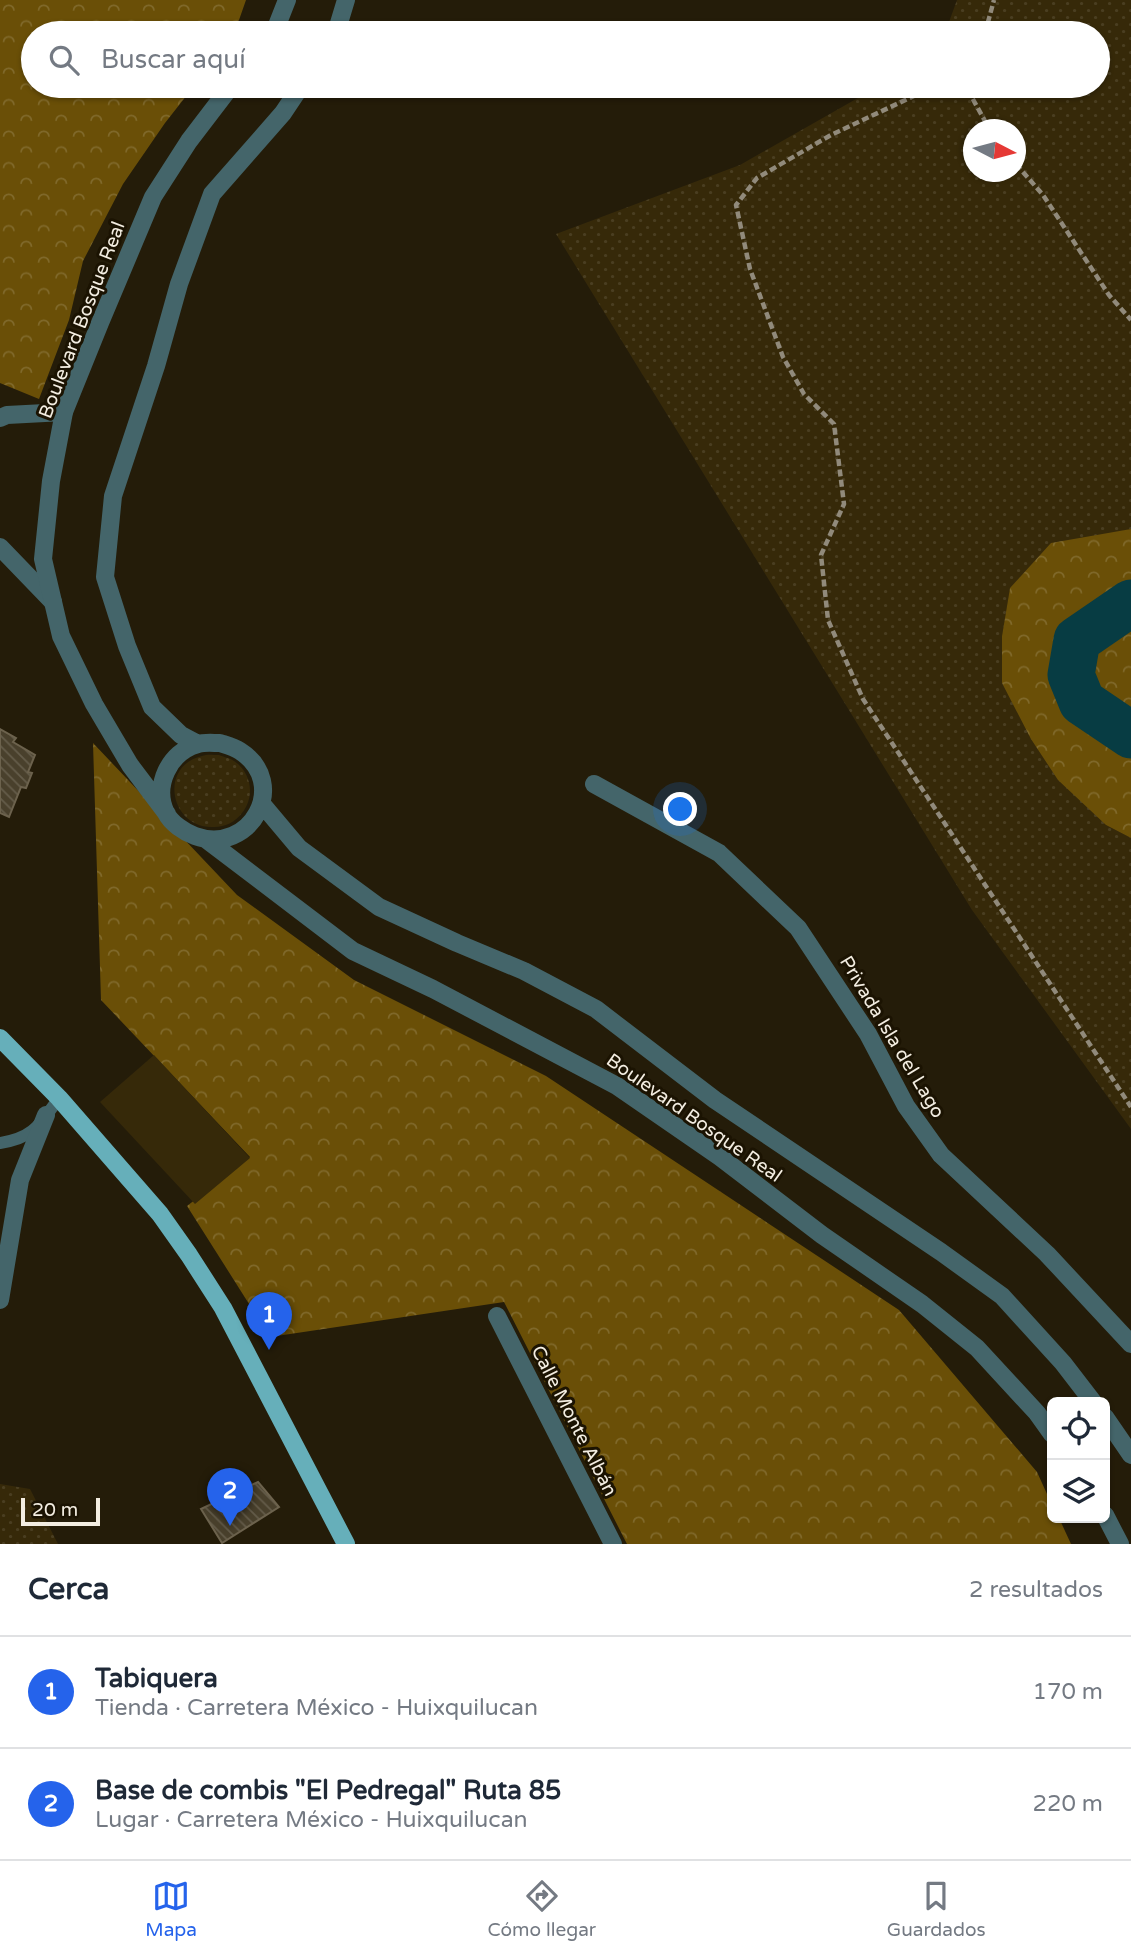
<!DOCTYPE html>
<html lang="es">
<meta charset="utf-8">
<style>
body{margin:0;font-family:"Varela Round",sans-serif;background:#f6f6f7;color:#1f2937}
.controls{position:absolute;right:21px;bottom:21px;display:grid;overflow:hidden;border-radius:10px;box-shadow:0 2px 5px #0004}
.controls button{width:63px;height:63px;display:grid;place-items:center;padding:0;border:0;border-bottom:2px solid #e0e1e3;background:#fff;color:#1f2937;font:35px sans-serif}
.compass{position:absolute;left:963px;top:119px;width:63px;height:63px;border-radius:50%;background:#fff;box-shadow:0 2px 5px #0004;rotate:96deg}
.scale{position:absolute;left:21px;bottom:18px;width:79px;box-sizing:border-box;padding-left:7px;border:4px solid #f3ede1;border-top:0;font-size:19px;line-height:24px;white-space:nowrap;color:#f3ede1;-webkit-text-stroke:5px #1b1302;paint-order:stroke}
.you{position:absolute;left:681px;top:810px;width:24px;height:24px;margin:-18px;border:5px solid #fff;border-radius:50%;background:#1a73e8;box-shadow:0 0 0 10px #1a73e833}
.badge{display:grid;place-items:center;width:46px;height:46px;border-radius:50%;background:#2563eb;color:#fff;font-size:23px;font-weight:700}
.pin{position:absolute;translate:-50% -58px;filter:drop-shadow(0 2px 4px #0008)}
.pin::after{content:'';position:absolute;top:37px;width:24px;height:21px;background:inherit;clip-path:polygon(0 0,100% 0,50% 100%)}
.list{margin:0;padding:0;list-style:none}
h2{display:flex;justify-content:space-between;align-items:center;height:91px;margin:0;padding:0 28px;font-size:30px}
h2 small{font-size:23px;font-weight:400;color:#747a83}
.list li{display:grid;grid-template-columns:46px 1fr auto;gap:21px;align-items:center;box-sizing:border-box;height:112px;padding:0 28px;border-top:2px solid #e0e1e3}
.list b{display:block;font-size:26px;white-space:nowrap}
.list p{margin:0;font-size:23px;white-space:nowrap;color:#747a83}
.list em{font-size:23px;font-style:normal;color:#747a83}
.icon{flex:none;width:38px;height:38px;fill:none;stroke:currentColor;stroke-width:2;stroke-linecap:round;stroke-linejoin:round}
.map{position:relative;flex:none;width:1131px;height:1544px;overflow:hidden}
.search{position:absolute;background:#fff;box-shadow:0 2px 5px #0004;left:21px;right:21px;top:21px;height:77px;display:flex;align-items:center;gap:18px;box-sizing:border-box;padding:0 24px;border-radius:38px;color:#747a83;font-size:26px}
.sheet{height:315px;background:#fff}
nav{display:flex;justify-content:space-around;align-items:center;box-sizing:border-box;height:98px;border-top:2px solid #e0e1e3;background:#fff;font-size:19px;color:#747a83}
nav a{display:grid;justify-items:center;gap:4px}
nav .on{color:#2563eb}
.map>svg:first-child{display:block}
.grass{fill:url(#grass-dots);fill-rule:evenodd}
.forest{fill:url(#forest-crowns)}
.park{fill:#362909}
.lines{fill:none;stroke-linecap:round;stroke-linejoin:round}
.river{stroke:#073c43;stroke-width:47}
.building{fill:url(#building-back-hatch);stroke:#6c624d;stroke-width:2}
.path{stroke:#918a7b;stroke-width:4.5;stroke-dasharray:7 3.5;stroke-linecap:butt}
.service{stroke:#44656a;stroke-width:12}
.minor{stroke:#44656a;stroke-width:18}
.tertiary{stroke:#44656a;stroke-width:18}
.primary{stroke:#66afba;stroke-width:18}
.labels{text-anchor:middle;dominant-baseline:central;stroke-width:6;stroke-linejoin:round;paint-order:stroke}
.street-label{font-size:19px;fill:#f3ede1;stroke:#1b1302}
</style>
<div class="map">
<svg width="1131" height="1544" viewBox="0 0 1131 1544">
<defs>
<pattern id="grass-dots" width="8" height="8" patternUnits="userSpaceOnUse" patternTransform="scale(1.75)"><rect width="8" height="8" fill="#362909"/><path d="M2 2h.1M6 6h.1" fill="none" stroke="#4a3e21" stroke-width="1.8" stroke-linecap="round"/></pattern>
<pattern id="forest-crowns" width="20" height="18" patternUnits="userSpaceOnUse" patternTransform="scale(1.75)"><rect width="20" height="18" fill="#6a4f07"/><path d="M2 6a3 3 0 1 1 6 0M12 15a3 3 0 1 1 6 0" fill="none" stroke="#80692b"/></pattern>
<pattern id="building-back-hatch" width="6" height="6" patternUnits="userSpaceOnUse" patternTransform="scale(1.75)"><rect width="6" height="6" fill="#49402c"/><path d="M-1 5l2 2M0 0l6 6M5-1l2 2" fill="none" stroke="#645c4a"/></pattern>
</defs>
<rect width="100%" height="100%" fill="#241c09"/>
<path class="grass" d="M957,0H1131V529L1123,531L1010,588L1002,636V683L1106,825L1131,838V1129L972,910L556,234L740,165L879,86H1098V33H945ZM974,130H1016V172H974Z
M219,755C223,757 230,758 234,761C252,773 255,797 242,813C235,822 225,827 214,827C170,829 158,766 202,756C207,754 214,755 219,755Z
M0,1484L30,1489L58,1544H0Z"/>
<path class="forest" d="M0,0H246L239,20L230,33H33V86H194L165,123L123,184L83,261L69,320L39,399L0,383Z
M1131,529V838L1106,825L1058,780L1031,739L1002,683V636L1010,588L1051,543Z
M93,743L237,895L354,980L546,1076L899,1310L1037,1472L1052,1505V1518H1059L1071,1544H627L504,1302L270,1337L187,1206L250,1157L101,1000Z"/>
<path class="park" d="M154,1055L250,1158L195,1204L100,1102Z"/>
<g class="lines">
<path class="river" d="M1131,603L1077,640L1071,675L1082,702L1131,735"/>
</g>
<path class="building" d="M0,729L16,738L13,742L35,755L28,772L32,773L26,788L21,787L9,817L0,813Z
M258,1482L279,1507L222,1543L201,1509Z"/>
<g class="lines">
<path class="path" d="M985,33L994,0
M935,86L831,135L757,178L736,205L750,269L783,357L804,394L834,424L844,504L821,555L828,620L863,699L1131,1107
M957,86L970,94L990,130
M1016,164L1043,195L1109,295L1131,320"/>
<path class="service" d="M0,1143C34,1138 40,1124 59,1098"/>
<path class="minor" d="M0,418L7,415L64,412
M0,547L53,602
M594,784L719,853L798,928L868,1034L906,1106L941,1155L1047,1254L1131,1344
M0,1300L20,1180L46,1115
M497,1316L613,1544"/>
<path class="tertiary" d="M274,33L287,0
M336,33L346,0
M220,743C226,745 234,747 240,751C290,783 251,856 195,836C184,832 171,823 166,813C153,786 169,752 198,744C204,742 213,743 220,743Z
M198,744L181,735L152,707L127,646L105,577L113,496L156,366L179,284L212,194L283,113L301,86
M262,804L299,848L379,907L457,943L524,971L596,1009L715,1100L941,1252L1002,1296L1063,1363L1093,1402
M167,814L130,765L94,704L61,636L43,559L51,481L64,412L100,323L153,197L189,141L231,86
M207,840L353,951L433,989L617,1086L720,1157L822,1235L922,1304L977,1348L1037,1413L1052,1434
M1105,1417L1131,1455
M1105,1515L1120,1544"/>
<path class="primary" d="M0,1038L59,1098L160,1214L189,1255L223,1308L346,1544"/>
</g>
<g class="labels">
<g class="street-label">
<text transform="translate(82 320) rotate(-69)">Boulevard Bosque Real</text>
<text transform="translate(892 1037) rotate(59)">Privada Isla del Lago</text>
<text transform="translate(694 1118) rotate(35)">Boulevard Bosque Real</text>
<text transform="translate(574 1421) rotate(63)">Calle Monte Albán</text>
</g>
</g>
</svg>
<div class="controls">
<button><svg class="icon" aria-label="locate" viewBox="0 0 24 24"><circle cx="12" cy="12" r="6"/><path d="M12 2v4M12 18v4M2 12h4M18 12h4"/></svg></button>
<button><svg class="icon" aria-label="layers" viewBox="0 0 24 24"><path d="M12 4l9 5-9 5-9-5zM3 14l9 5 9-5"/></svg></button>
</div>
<svg class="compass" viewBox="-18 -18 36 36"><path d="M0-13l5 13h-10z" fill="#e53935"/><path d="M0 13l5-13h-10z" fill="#747a83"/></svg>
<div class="scale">20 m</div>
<div class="you"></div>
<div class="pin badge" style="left:269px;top:1350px">1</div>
<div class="pin badge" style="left:230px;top:1526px">2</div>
<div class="search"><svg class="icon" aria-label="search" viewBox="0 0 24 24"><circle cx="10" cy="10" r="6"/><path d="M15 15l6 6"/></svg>Buscar aquí</div>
</div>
<section class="sheet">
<h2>Cerca<small>2 resultados</small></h2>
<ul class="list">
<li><span class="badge">1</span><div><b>Tabiquera</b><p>Tienda · Carretera México - Huixquilucan</p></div><em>170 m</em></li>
<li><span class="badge">2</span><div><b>Base de combis &quot;El Pedregal&quot; Ruta 85</b><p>Lugar · Carretera México - Huixquilucan</p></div><em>220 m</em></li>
</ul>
</section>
<nav>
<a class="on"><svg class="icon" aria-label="map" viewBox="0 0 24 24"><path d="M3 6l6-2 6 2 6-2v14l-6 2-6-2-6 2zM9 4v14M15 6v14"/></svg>Mapa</a>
<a><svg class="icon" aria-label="directions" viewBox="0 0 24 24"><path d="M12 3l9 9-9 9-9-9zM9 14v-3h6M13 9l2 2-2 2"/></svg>Cómo llegar</a>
<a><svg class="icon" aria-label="saved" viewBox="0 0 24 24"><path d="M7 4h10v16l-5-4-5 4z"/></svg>Guardados</a>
</nav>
